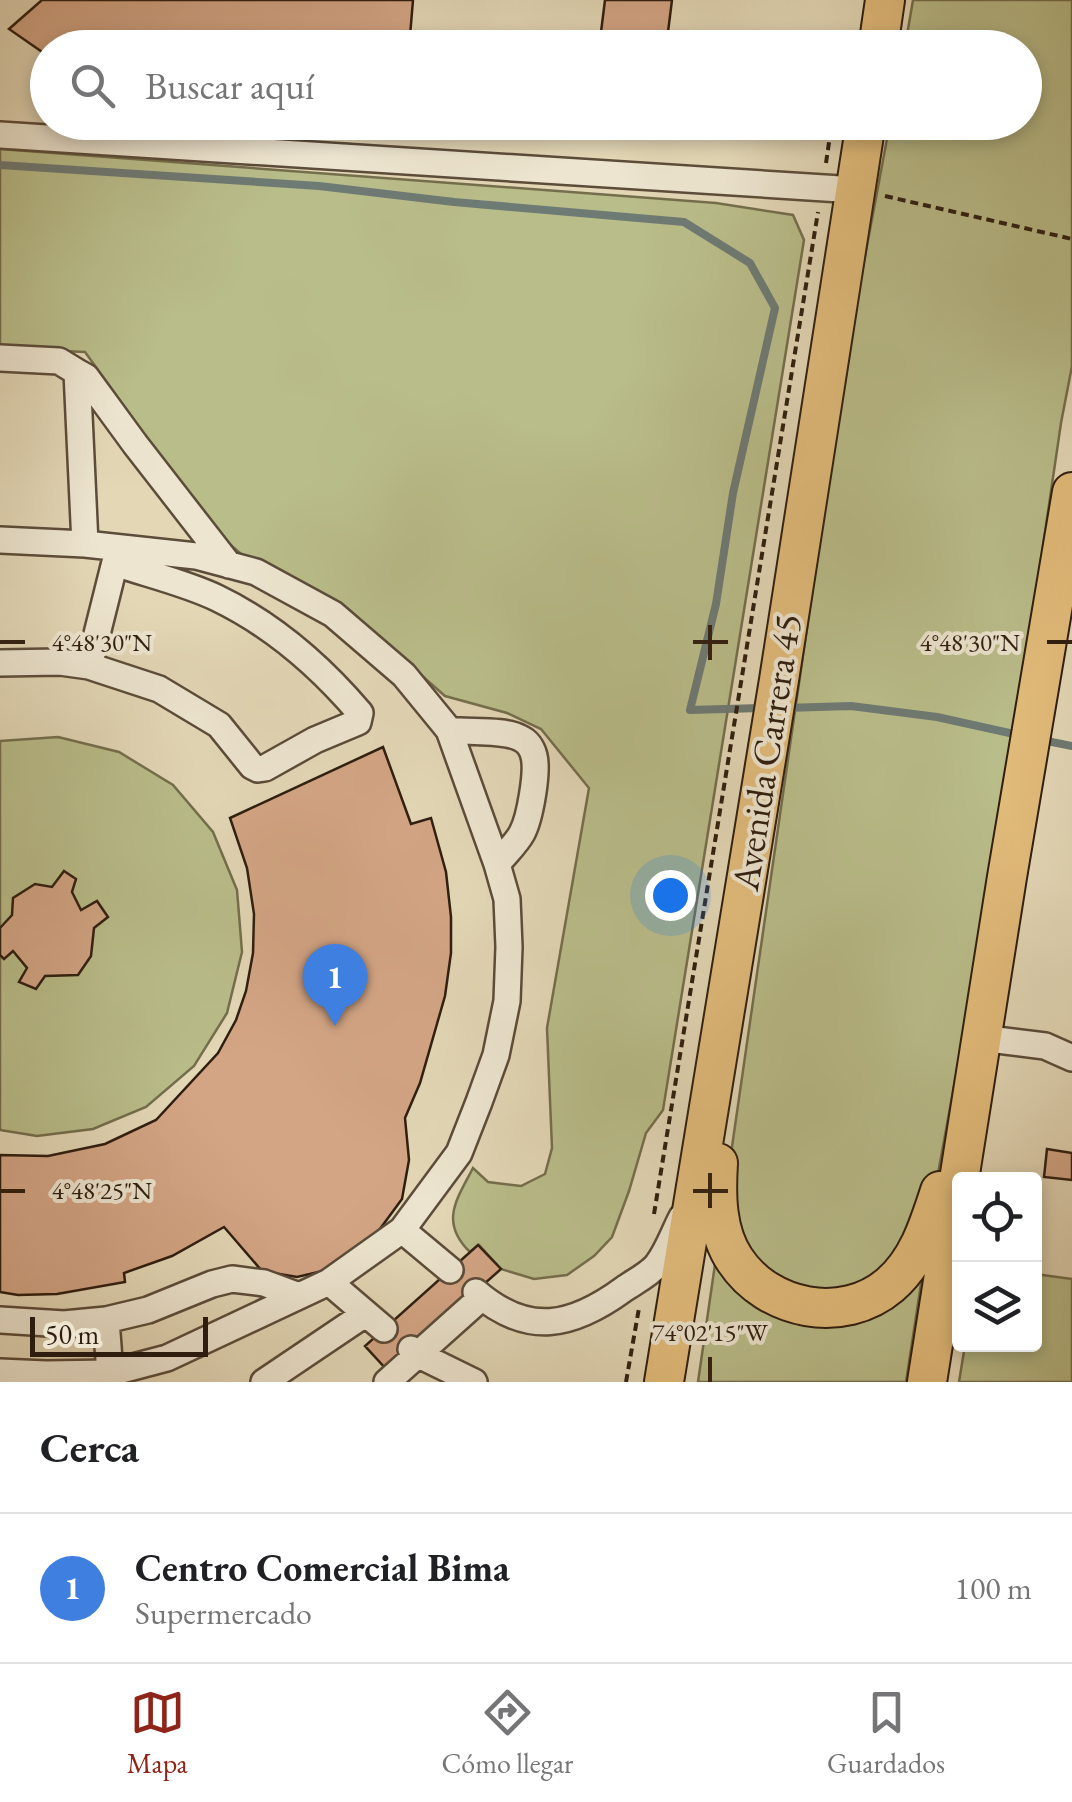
<!DOCTYPE html>
<html lang="es">
<meta charset="utf-8">
<style>
body{margin:0;font-family:"EB Garamond",serif;background:#f2f2f2;color:#202124}
.controls{position:absolute;right:30px;bottom:30px;display:grid;overflow:hidden;border-radius:10px;box-shadow:0 5px 15px #0003}
.controls button{width:90px;height:90px;display:grid;place-items:center;padding:0;border:0;border-bottom:2px solid #e0e0e0;background:#fff;color:#202124;font:50px sans-serif}
.scale{position:absolute;left:30px;bottom:25px;width:178px;box-sizing:border-box;padding-left:10px;border:5px solid #2f1e10;border-top:0;font-size:28px;line-height:35px;white-space:nowrap;color:#2f1e10;-webkit-text-stroke:8px #ede5d0;paint-order:stroke}
.you{position:absolute;left:670px;top:895px;width:35px;height:35px;margin:-25px;border:8px solid #fff;border-radius:50%;background:#1a73e8;box-shadow:0 0 0 15px #1a73e833}
.badge{display:grid;place-items:center;width:65px;height:65px;border-radius:50%;background:#8f2418;color:#fff;font-size:32px;font-weight:700}
.pin{position:absolute;translate:-50% -82px;filter:drop-shadow(0 2px 5px #0008)}
.pin::after{content:'';position:absolute;top:52px;width:35px;height:30px;background:inherit;clip-path:polygon(0 0,100% 0,50% 100%)}
.list{margin:0;padding:0;list-style:none}
h2{display:flex;justify-content:space-between;align-items:center;height:130px;margin:0;padding:0 40px;font-size:42px}
h2 small{font-size:32px;font-weight:400;color:#757577}
.list li{display:grid;grid-template-columns:65px 1fr auto;gap:30px;align-items:center;box-sizing:border-box;height:150px;padding:0 40px;border-top:2px solid #e0e0e0}
.list b{display:block;font-size:38px;white-space:nowrap}
.list p{margin:0;font-size:32px;white-space:nowrap;color:#757577}
.list em{font-size:32px;font-style:normal;color:#757577}
.icon{flex:none;width:55px;height:55px;fill:none;stroke:currentColor;stroke-width:2;stroke-linecap:round;stroke-linejoin:round}
.map{position:relative;flex:none;width:1072px;height:1382px;overflow:hidden}
.search{position:absolute;background:#fff;box-shadow:0 5px 15px #0003;left:30px;right:30px;top:30px;height:110px;display:flex;align-items:center;gap:25px;box-sizing:border-box;padding:0 35px;border-radius:55px;color:#757577;font-size:38px}
.sheet{height:280px;background:#fff}
nav{display:flex;justify-content:space-around;align-items:center;box-sizing:border-box;height:140px;border-top:2px solid #e0e0e0;background:#fff;font-size:28px;color:#757577}
nav a{display:grid;justify-items:center;gap:5px}
nav .on{color:#8f2418}
.map>svg:first-child{display:block}
.green{fill:#b9bd8a;stroke:#746e4d;stroke-width:2.5}
.lines{fill:none;stroke-linecap:round;stroke-linejoin:round}
.stream{stroke:#6e7a74;stroke-width:8}
.building{fill:#d3a585;stroke:#2f1e10;stroke-width:2.5}
.minor-casing{stroke:#5c4c3a;stroke-width:30}
.highway-casing{stroke:#2f1e10;stroke-width:42}
.path{stroke:#2f1e10;stroke-width:4;stroke-dasharray:8 5;stroke-linecap:butt}
.minor{stroke:#ede5d0;stroke-width:25}
.highway{stroke:#e2bc7b;stroke-width:38}
.ticks{fill:none;stroke:#2f1e10;stroke-width:4}
.labels{text-anchor:middle;dominant-baseline:central;stroke-width:8;stroke-linejoin:round;paint-order:stroke}
.street-label{font-size:38px;fill:#2f1e10;stroke:#ede5d0}
.ticks-label{font-size:25px;text-anchor:middle;fill:#2f1e10;stroke:#ede5d0;stroke-width:8;stroke-linejoin:round;paint-order:stroke}
</style>
<div class="map">
<svg width="1072" height="1382" viewBox="0 0 1072 1382">
<rect width="100%" height="100%" fill="#e3d7b6"/>
<filter id="stains"><feTurbulence type="fractalNoise" baseFrequency=".002" numOctaves="4"/><feColorMatrix values="0 0 0 0 .2 0 0 0 0 .09 0 0 0 0 .02 0 0 0 .5 -.17"/></filter>
<radialGradient id="worn" r=".72"><stop offset=".6" stop-color="#630" stop-opacity="0"/><stop offset="1" stop-color="#630" stop-opacity=".3"/></radialGradient>
<path class="green" d="M913,0H1072V366L1061,423L1004,812L937,1179L906,1382H698L846,358L890,123L1024,122V48L905,47Z
M0,149L716,203L793,215L804,240L663,1110L646,1133L629,1191L612,1237L594,1256L567,1275L534,1279L501,1269L479,1245L470,1252C439,1222 457,1199 473,1168L488,1182L521,1186L545,1174L552,1148L547,1028L589,788L541,729L507,713L445,696L362,623L247,559L226,541L158,453L85,352L0,348Z
M58,737L119,752L173,785L213,832L237,890L242,952L227,1013L194,1066L146,1107L93,1129L37,1136L0,1130V741Z
M1035,1274L1072,1279V1382H959L965,1345L1034,1344Z"/>
<g class="lines">
<path class="stream" d="M0,165L319,186L454,202L684,222L750,263L775,308L733,493L716,604L690,710L761,708
M785,708L851,706L937,717L1019,735
M1042,740L1072,746"/>
</g>
<path class="building" d="M42,0H413L409,48H48V56L9,29Z
M605,0H672L666,48H599Z
M383,747L411,824L431,818L446,872L451,917V953L445,996L420,1083L405,1118L409,1160L402,1199L374,1237L331,1269L297,1277L262,1271L224,1227L172,1256L124,1273L125,1282L57,1294L18,1295L0,1292V1155L48,1156L105,1144L156,1120L218,1053L236,1020L246,991L253,953L254,914L247,868L230,818Z
M64,871L76,879L72,892L81,910L97,901L108,917L94,928L91,956L78,975L45,976L36,989L19,982L27,968L13,951L4,959L0,955V928L12,915L13,898L35,884L52,887Z
M1047,1149L1072,1153V1180L1044,1177Z
M478,1245L501,1269L387,1370L365,1346Z"/>
<g class="lines">
<g class="minor-casing">
<path id="minor" d="M0,135L856,190
M0,358L59,361L77,372L85,544
M77,372L86,377L135,444L229,565
M0,540L85,544L196,556L256,572L333,614L404,675L449,730L497,864L507,899L509,947L507,1001L496,1055L479,1102L459,1153L402,1230L329,1282L167,1358L110,1373L46,1374L0,1372
M0,663L60,662L89,666L159,689L219,725L252,766L258,769L265,768L315,740L358,722L360,713C320,666 273,625 217,598C186,583 147,574 115,563
M89,666L118,550
M449,730C470,733 503,729 520,738C527,741 532,748 534,756C538,772 530,818 522,833C516,844 505,854 497,864
M981,1038L1045,1046L1072,1058
M402,1230L450,1270
M329,1282L384,1329
M476,1292C528,1337 572,1327 624,1289C634,1282 648,1275 656,1266C667,1253 674,1232 682,1217
M0,1320L64,1324L106,1320L148,1310L212,1284L232,1279L264,1283L299,1296
M106,1320L110,1373
M411,1349L419,1355L474,1382
M264,1382L365,1314
M387,1382L482,1297"/>
</g>
<g class="highway-casing">
<path id="highway" d="M878,48L885,0
M718,1163C716,1195 716,1232 735,1260C768,1310 843,1325 890,1285C918,1261 929,1225 940,1191
M664,1382L779,680L866,122
M927,1382L1007,877L1072,492"/>
</g>
<path class="path" d="M826,163L832,122
M885,196L1072,239
M654,1214L818,212
M626,1382L639,1308"/>
<use href="#minor" class="minor"/>
<use href="#highway" class="highway"/>
</g>
<path class="ticks" d="M710,625V660M0,642H25M693,642H728M1047,642H1072M710,1173V1208M0,1191H25M693,1191H728M710,1357V1382"/>
<g class="labels">
<g class="street-label">
<text transform="translate(766 752) rotate(-81)">Avenida Carrera 45</text>
</g>
</g>
<g class="ticks-label">
<text x="102" y="651">4°48'30"N</text>
<text x="970" y="651">4°48'30"N</text>
<text x="102" y="1199">4°48'25"N</text>
<text x="710" y="1341">74°02'15"W</text>
</g>
<rect width="100%" height="100%" filter="url(#stains)"/>
<rect width="100%" height="100%" fill="url(#worn)"/>
</svg>
<div class="controls">
<button><svg class="icon" aria-label="locate" viewBox="0 0 24 24"><circle cx="12" cy="12" r="6"/><path d="M12 2v4M12 18v4M2 12h4M18 12h4"/></svg></button>
<button><svg class="icon" aria-label="layers" viewBox="0 0 24 24"><path d="M12 4l9 5-9 5-9-5zM3 14l9 5 9-5"/></svg></button>
</div>
<div class="scale">50 m</div>
<div class="you"></div>
<div class="pin badge" style="left:335px;top:1026px;background:#3f7fe0">1</div>
<div class="search"><svg class="icon" aria-label="search" viewBox="0 0 24 24"><circle cx="10" cy="10" r="6"/><path d="M15 15l6 6"/></svg>Buscar aquí</div>
</div>
<section class="sheet">
<h2>Cerca<small></small></h2>
<ul class="list">
<li><span class="badge" style="background:#3f7fe0">1</span><div><b>Centro Comercial Bima</b><p>Supermercado</p></div><em>100 m</em></li>
</ul>
</section>
<nav>
<a class="on"><svg class="icon" aria-label="map" viewBox="0 0 24 24"><path d="M3 6l6-2 6 2 6-2v14l-6 2-6-2-6 2zM9 4v14M15 6v14"/></svg>Mapa</a>
<a><svg class="icon" aria-label="directions" viewBox="0 0 24 24"><path d="M12 3l9 9-9 9-9-9zM9 14v-3h6M13 9l2 2-2 2"/></svg>Cómo llegar</a>
<a><svg class="icon" aria-label="saved" viewBox="0 0 24 24"><path d="M7 4h10v16l-5-4-5 4z"/></svg>Guardados</a>
</nav>
